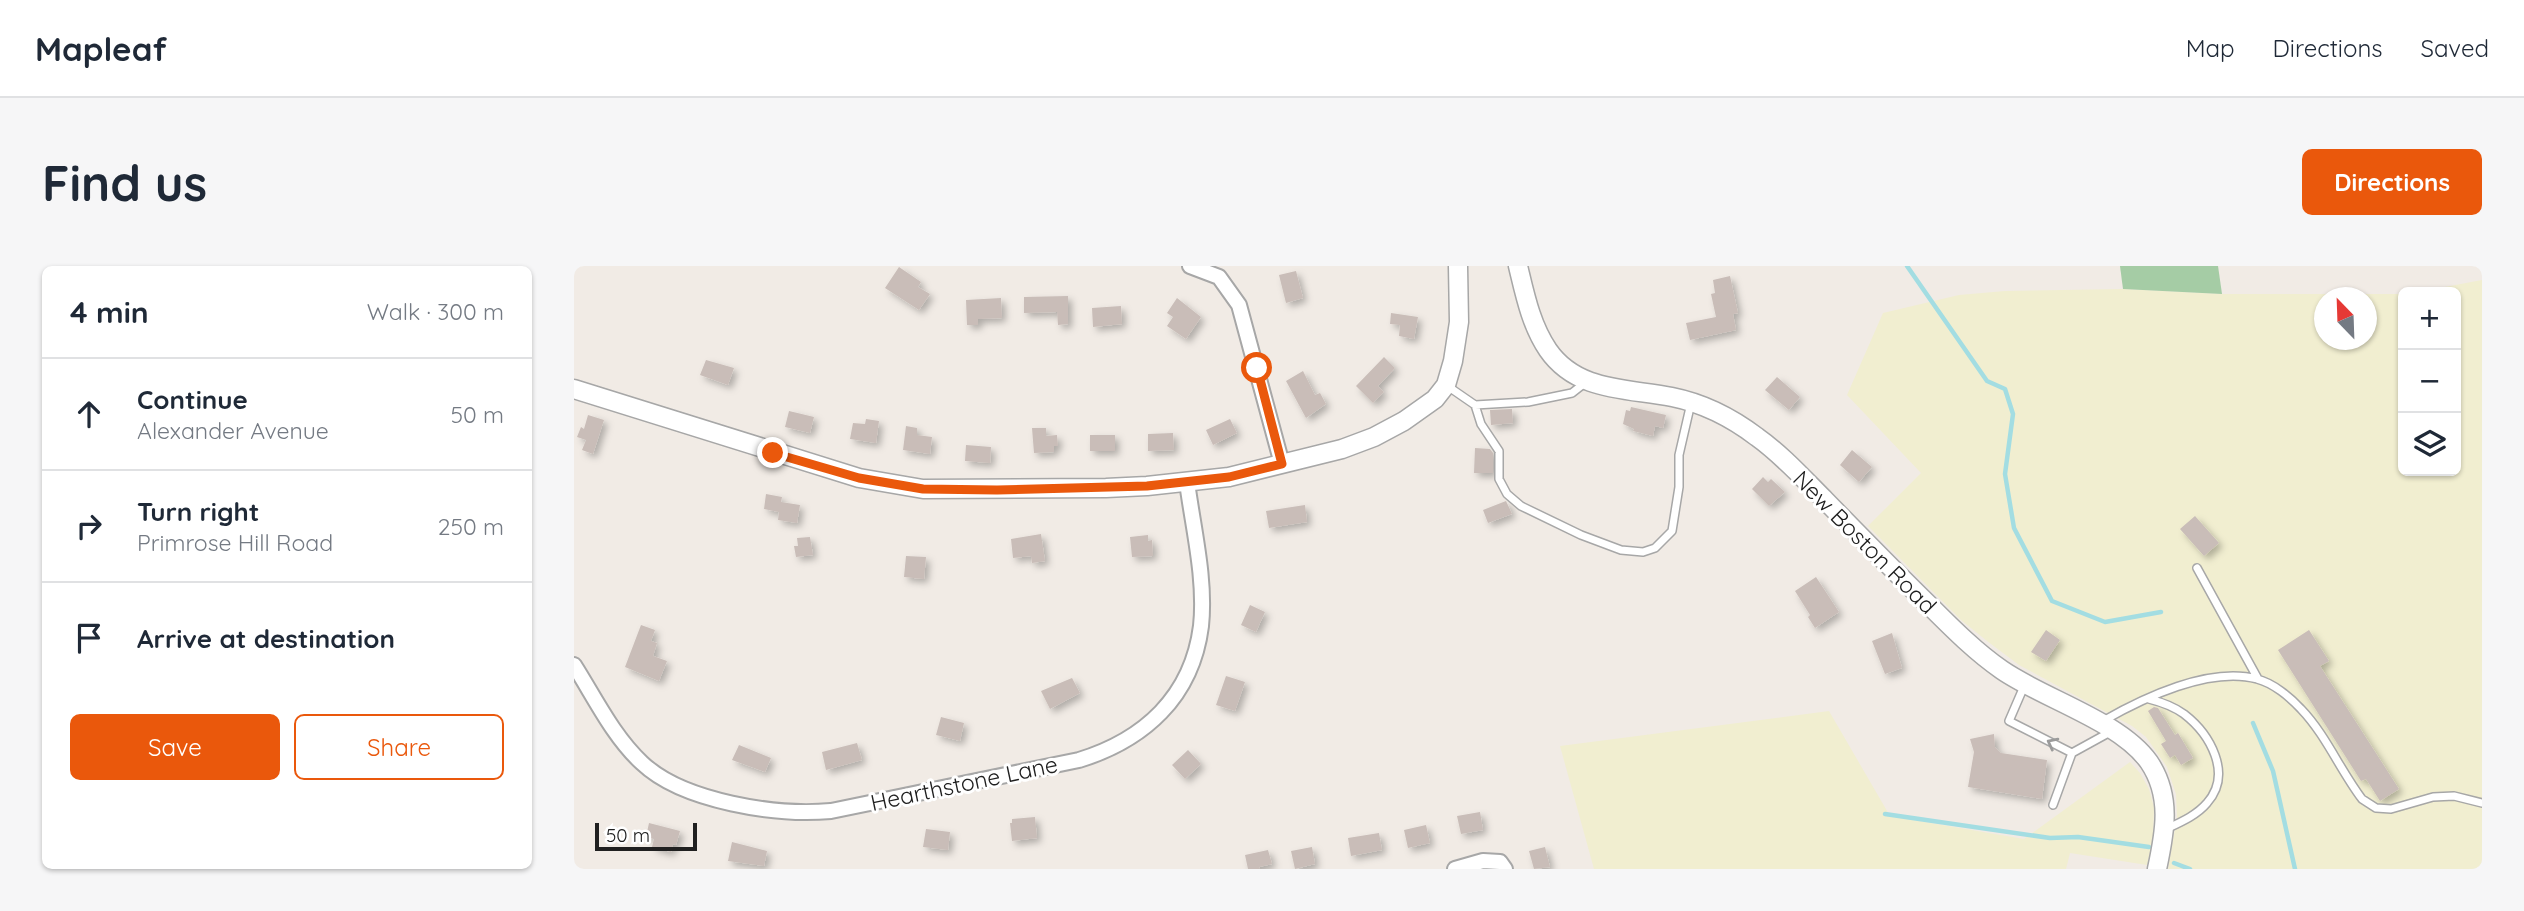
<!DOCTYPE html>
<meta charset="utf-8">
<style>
body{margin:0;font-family:Quicksand,sans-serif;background:#f6f6f7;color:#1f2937}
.controls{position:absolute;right:21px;top:21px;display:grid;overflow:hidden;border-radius:10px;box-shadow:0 2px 5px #0004}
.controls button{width:63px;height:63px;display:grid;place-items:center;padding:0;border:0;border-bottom:2px solid #e0e1e3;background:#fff;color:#1f2937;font:35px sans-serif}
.compass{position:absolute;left:1740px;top:21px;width:63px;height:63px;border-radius:50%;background:#fff;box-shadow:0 2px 5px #0004;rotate:337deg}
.scale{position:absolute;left:21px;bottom:18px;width:102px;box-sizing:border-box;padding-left:7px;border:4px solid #202020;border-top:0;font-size:19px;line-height:24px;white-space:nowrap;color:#202020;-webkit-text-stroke:5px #fff;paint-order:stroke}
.stop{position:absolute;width:21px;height:21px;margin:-16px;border:5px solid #ea580c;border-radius:50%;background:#fff}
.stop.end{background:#ea580c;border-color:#fff;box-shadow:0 2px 7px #0008}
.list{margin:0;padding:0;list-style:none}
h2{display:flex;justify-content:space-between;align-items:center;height:91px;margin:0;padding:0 28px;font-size:30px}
h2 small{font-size:23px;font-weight:400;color:#747a83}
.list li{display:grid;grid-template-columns:46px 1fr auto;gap:21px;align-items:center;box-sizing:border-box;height:112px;padding:0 28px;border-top:2px solid #e0e1e3}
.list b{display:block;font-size:26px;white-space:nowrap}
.list p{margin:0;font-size:23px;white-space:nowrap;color:#747a83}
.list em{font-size:23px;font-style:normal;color:#747a83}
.actions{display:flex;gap:14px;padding:21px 28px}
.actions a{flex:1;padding:16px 0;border:2px solid #ea580c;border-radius:10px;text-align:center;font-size:24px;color:#ea580c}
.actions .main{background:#ea580c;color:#fff}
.icon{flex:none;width:38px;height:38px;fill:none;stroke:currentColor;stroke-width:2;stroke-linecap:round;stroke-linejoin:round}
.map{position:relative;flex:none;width:1908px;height:603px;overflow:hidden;border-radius:10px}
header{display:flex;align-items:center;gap:42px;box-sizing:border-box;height:98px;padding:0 35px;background:#fff;border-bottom:2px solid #e0e1e3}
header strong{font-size:33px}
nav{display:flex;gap:38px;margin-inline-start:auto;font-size:24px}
.intro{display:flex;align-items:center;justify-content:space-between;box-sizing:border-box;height:168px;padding:0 42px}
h1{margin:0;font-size:49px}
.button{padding:18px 32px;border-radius:10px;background:#ea580c;color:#fff;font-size:24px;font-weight:700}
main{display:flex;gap:42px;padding:0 42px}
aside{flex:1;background:#fff;border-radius:10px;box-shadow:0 2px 5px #0004}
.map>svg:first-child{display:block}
.farmland{fill:#f1eed0;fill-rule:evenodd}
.cemetery{fill:#a5cca5}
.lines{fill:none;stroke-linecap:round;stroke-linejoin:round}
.stream{stroke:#a3dde2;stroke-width:4.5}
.building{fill:#c9bdb8;filter:url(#shadow)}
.service-casing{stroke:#a7a7a7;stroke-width:10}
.minor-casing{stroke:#a7a7a7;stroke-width:18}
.tertiary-casing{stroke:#a7a7a7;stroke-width:21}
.service{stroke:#fff;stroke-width:7}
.minor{stroke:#fff;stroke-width:14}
.tertiary{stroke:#fff;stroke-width:18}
.oneway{stroke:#9b9b9b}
.route{stroke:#ea580c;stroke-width:9}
.labels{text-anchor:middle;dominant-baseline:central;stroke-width:6;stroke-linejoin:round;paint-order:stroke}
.street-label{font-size:23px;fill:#202020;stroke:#fff}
</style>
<header>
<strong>Mapleaf</strong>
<nav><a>Map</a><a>Directions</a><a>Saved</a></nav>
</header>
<div class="intro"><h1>Find us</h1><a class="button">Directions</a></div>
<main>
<aside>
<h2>4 min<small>Walk · 300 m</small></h2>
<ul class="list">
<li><svg class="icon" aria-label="ahead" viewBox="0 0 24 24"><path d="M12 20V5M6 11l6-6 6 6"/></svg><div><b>Continue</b><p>Alexander Avenue</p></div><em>50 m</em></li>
<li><svg class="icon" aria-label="right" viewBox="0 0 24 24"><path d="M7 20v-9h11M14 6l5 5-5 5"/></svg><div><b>Turn right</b><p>Primrose Hill Road</p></div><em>250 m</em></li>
<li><svg class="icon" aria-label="arrive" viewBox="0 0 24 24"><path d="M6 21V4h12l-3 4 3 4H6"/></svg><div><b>Arrive at destination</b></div></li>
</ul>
<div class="actions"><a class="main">Save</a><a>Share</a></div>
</aside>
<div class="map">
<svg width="1908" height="603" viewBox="0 0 1908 603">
<defs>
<filter id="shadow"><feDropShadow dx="4" dy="4" stdDeviation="3.5" flood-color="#0004"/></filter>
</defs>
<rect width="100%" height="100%" fill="#f1ebe5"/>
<path class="farmland" d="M1908,14V603H1594L1603,551L1602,528L1593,501L1572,471L1558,460L1445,399L1413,375L1387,354L1294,260L1347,207L1273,129L1309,47L1385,29L1431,25L1549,23L1648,28H1829V205H1882V26H1844ZM1750,32H1792V74H1750Z
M1255,445L1316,550L1450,573L1556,496L1566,507L1575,523L1580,541L1579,574L1573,599L1496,587L1492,603H1020L986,480Z"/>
<path class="cemetery" d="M1546,0H1644L1648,28L1549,23Z"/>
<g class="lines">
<path class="stream" d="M1333,0L1413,115L1431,123L1439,148L1431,208L1440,262L1478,335L1531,356L1587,346
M1679,457L1699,505L1721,603
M1311,548L1476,572L1504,571L1575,581
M1600,597L1616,603"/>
</g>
<path class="building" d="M325,1L347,16L344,21L356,28L345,44L311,22Z
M722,5L729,32L712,37L705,9Z
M1156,10L1164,47L1159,48L1162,64L1116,74L1112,57L1142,51L1137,28L1141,27L1139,14Z
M494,30V58L484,59L483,46L450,47V31Z
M427,32L428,52L404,53V59H393L392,34Z
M603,32L627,51L612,73L593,60L599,51L593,47Z
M547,40L548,58L519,61L518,42Z
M817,47L844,51L840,73L825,70L826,59L816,58Z
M810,91L821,102L804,120L810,126L799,137L782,120Z
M132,94L160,102L154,119L126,109Z
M729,105L741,129L746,127L752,138L732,152L712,115Z
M1203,111L1226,131L1215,144L1191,124Z
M1057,141L1092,149L1089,162L1081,160L1079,170L1059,165L1060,163L1049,158L1052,144L1056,145Z
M938,143L939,157L917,159L916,144Z
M215,145L240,151L236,167L211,161Z
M14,149L30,154L19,188L8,184L12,174L3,171L7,161L10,163Z
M292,153L305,155L302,177L276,173L279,157L291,158Z
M656,153L663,167L639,179L632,164Z
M332,160L343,162V169L358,171L356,188L329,184Z
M458,162H472V170L483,169L484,180H480V186L460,187Z
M599,167L600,184L574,185V168Z
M516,169H541V185H516Z
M392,179L417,181L416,197L391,195Z
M901,182L916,183L919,187V207H900Z
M1278,184L1298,201L1285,216L1266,199Z
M1189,211L1194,216L1197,213L1211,226L1195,240L1178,223Z
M192,228L208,231L207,236L226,239L223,257L204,254L206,237L205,246L190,243Z
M932,235L938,248L914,257L909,244Z
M731,239L733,256L695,262L692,245Z
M1621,250L1645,277L1630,290L1606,263Z
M467,268L471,295L458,297L457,290L439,292L437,273Z
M574,269V275L578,274L579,290L558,291L556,271Z
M236,271L239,289L222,291L220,280H224L223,272Z
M332,290L352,291L350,313L330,311Z
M1242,311L1265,346L1241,362L1234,351L1236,349L1221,325Z
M676,339L691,346L682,366L667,359Z
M67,359L81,364L77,375L83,377L79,390L93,395L85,415L51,401Z
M1472,364L1486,374L1472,395L1457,386Z
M1735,364L1755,395L1746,400L1825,523L1806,535L1792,513L1787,515L1704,384Z
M1318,367L1328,402L1311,408L1298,375Z
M652,410L671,416L661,445L642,439Z
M498,412L506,427L476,443L467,425Z
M1580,441L1584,442L1601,469L1604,467L1619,492L1607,499L1601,489L1596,492L1587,478L1592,475L1574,445Z
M367,451L390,457L386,475L362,469Z
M1420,468L1421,481L1427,487L1473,494L1468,533L1394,521L1400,486L1396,473Z
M283,477L288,494L252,504L248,486Z
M165,479L197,492L191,506L158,494Z
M614,484L627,498L611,513L598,499Z
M906,546L909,564L887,568L883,550Z
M461,551L463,572L438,575L436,557H438V553Z
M75,557L106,565L102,579L99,578L97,586L78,581L80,573L72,571Z
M852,559L856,577L834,582L830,564Z
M352,563L376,566L374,584L349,581Z
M805,567L808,584L777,590L774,572Z
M158,576L193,585L190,600L154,595Z
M738,581L741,598L721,603L717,585Z
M971,581L976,601L960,603L955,585Z
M694,584L698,598L685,601L686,603H674L671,589Z"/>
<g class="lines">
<g class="service-casing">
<path id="service" d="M872,119L901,139L954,136L998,127L1012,116
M901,139L907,158L925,185V213L933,228L947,240L1007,269L1047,284L1069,286L1081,282L1098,265L1105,221V189L1117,137
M1623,302L1684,413
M1451,418L1435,455L1498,487L1538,465
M1575,433C1587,436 1599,440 1610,448C1636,468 1659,508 1633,537C1623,549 1607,556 1592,563
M1529,455C1569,432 1636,400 1683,413C1699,417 1716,431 1727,443C1752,469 1766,504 1788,533L1802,542L1817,543L1859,531L1880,530L1908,537
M1479,539L1498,487"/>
</g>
<g class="minor-casing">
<path id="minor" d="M616,0L645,11L665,39L708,198
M0,399C21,432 39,470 68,497C109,536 203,550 257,545L505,494C570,474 618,431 627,360C632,313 619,262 613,216
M881,603L909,595L926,596L931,603"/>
</g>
<g class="tertiary-casing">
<path id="tertiary" d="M944,0C951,29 957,59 974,84C1003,126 1053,122 1098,131C1128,137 1158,152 1183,171C1207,188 1228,211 1249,232C1285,269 1320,305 1357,341C1379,363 1402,386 1428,404C1470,433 1546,455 1575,496C1598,530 1591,566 1583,603
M0,123L285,212L349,223L532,222L573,220L655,211L768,183L800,171L830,155L861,133L872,119L879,95L885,56L884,0"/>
</g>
<use href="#service" class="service"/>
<use href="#minor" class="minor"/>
<use href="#tertiary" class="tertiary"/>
</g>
<defs><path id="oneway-chevron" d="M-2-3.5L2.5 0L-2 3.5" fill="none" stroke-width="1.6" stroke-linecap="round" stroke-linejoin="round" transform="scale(1.75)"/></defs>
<use class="oneway" href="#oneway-chevron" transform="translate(1478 477) rotate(-153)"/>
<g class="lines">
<path class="route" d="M199,187L285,212L349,223L423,224L573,220L655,211L708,198L683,102"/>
</g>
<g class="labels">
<g class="street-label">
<text transform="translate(1291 276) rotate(45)">New Boston Road</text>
<text transform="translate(390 517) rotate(-12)">Hearthstone Lane</text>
</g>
</g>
</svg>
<div class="controls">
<button>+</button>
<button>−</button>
<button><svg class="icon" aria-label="layers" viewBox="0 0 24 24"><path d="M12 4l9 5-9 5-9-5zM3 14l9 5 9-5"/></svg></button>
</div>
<svg class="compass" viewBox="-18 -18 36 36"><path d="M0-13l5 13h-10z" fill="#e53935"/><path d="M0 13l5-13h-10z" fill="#747a83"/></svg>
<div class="scale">50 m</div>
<div class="stop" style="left:683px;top:102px"></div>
<div class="stop end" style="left:199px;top:187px"></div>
</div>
</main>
